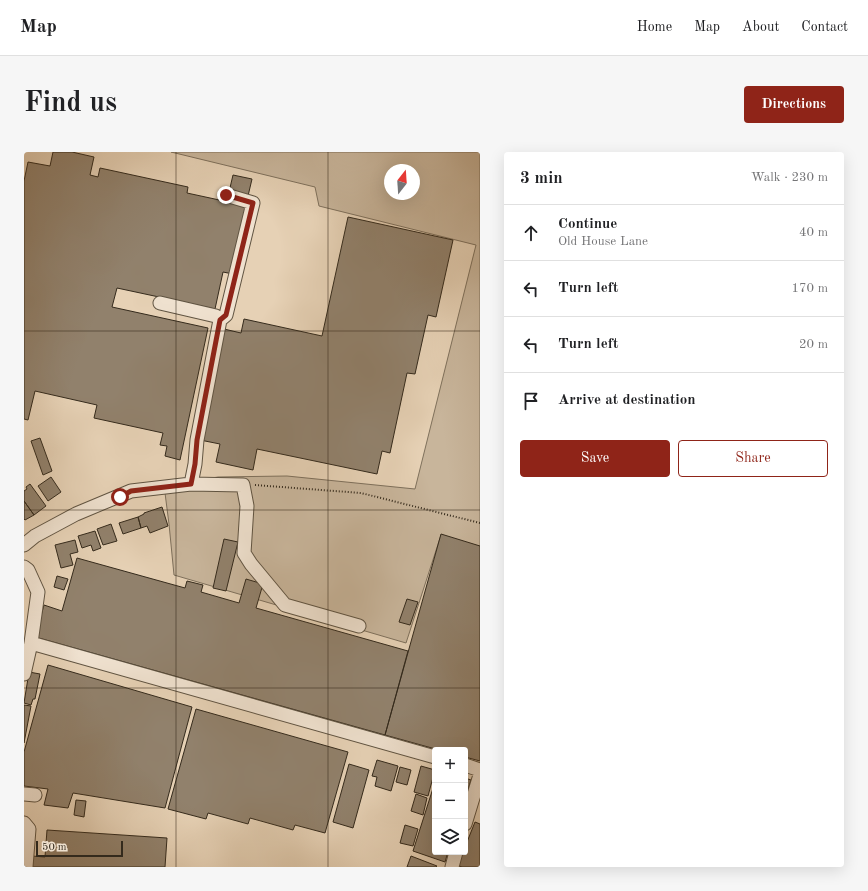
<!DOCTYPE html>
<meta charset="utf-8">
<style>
body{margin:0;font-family:"Old Standard TT",serif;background:#f6f6f6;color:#202124}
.controls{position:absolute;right:12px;bottom:12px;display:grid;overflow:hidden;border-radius:4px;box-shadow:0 4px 16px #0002}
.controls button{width:36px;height:36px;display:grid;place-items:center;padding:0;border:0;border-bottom:1px solid #e0e0e0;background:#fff;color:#202124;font:20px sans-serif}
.compass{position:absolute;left:360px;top:12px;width:36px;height:36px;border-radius:50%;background:#fff;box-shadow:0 4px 16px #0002;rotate:17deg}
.scale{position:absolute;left:12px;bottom:10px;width:87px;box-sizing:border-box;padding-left:4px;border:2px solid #342a1c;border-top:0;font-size:11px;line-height:14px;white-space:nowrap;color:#342a1c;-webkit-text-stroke:3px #efe1cf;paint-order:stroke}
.stop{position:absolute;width:12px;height:12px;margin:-9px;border:3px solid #8f2418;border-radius:50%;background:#fff}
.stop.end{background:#8f2418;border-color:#fff;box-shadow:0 1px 4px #0008}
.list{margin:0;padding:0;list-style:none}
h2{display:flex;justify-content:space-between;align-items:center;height:52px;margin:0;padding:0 16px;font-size:17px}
h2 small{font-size:13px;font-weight:400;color:#757577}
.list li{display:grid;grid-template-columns:26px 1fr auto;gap:12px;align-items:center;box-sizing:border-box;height:56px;padding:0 16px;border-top:1px solid #e0e0e0}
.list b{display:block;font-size:15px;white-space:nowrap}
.list p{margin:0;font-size:13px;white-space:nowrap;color:#757577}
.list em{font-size:13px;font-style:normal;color:#757577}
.actions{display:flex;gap:8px;padding:12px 16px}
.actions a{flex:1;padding:9px 0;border:1px solid #8f2418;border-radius:4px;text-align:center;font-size:14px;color:#8f2418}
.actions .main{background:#8f2418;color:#fff}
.icon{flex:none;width:22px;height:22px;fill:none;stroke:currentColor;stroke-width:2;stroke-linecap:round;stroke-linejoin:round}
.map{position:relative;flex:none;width:456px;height:715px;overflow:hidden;border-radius:4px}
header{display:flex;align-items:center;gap:24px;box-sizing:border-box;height:56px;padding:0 20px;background:#fff;border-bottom:1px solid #e0e0e0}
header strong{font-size:19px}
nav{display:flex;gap:22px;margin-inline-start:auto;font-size:14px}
.intro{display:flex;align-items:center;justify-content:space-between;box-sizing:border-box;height:96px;padding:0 24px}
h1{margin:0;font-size:28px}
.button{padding:10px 18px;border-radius:4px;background:#8f2418;color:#fff;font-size:14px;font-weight:700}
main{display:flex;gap:24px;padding:0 24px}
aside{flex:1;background:#fff;border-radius:4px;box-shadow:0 4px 16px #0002}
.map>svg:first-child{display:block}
.green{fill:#c8b59b;stroke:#7e705c;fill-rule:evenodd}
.building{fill:#91816c;stroke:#342a1c}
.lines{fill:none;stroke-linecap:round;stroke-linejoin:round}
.minor-casing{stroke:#605442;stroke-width:15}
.path{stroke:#342a1c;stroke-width:2;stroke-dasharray:1 2;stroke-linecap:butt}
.minor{stroke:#efe1cf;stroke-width:13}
.route{stroke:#8f2418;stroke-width:5}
.grid{fill:none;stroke:#342a1c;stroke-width:1;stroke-opacity:0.55}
</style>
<header>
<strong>Map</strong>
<nav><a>Home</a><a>Map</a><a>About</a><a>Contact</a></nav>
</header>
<div class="intro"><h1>Find us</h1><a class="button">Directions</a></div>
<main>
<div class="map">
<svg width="456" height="715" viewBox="0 0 456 715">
<rect width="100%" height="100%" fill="#e6d1b5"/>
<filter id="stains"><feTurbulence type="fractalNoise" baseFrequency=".005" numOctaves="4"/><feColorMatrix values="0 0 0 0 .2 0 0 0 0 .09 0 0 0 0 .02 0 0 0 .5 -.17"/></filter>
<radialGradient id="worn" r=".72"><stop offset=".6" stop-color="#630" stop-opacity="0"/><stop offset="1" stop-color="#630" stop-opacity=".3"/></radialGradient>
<path class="green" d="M147,0H456V397L417,383L382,491L150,423L145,372L141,341L163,330L194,325L263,324L391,337L452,93L295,54L291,35ZM366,18H390V42H366Z"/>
<path class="building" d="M29,0H48L70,5L66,23L74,25L76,16L164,35L163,41L223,54L209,122L199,120L191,157L93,136L88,155L184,176L156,308L141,304L143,294L136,293L139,281L70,266L73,253L11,239L4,268L0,267V29L4,10L26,14Z
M209,23L228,27L224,44L205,40Z
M324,65L429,88L412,165L404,163L391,222L383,221L366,301L358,299L353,322L233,297L229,318L192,310L196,292L176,288L200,177L217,181L220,167L298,184Z
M16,286L28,319L19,323L7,289Z
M27,325L37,340L24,349L14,334Z
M6,332L22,354L10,363L0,349V339L3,337L2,335Z
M0,349L10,363L1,368L0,367Z
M138,355L144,374L126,381L123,374L117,376L114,365L120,362V361Z
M114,365L117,376L99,382L95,371Z
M87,372L93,389L79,393L73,377Z
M71,379L77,396L69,399L67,393L58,396L54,384Z
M417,382L456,394V609L441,605V598H415L361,583Z
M200,387L214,390L202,439L189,436Z
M51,388L54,400L46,402L49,413L37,416L31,393Z
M53,406L161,436L163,429L179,433L177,440L215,451L222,427L239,432L232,456L384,499L361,583L11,485L20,453L38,459Z
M33,424L44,427L40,438L30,435Z
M383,447L394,450L386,473L375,470Z
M24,513L168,555L141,656L49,641L44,656L20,653L24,637L0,634V600Z
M5,520L16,522L11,547H9L7,553L0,551Z
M0,553L7,554L0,591Z
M172,557L324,600L301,681L271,673L269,678L226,666L224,672L184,661L182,667L144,657Z
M353,608L374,614L367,639L351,634L353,625L348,624Z
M325,612L345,618L329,676L309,670Z
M397,614L411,618L404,644L390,640Z
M376,615L387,618L383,633L372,630Z
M441,626L447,628L441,647Z
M411,630V700H424L421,710L389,699Z
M392,642L403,646L399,663L387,659Z
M52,648L62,649L60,665L50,663Z
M451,670L456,672V715H438L433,713L439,700H441V695Z
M381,673L394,677L389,694L376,691Z
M23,678L143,686L141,715H7L8,704L21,705Z
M387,704L413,714L412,715H383Z"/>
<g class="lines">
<g class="minor-casing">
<path id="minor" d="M136,151L192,164L196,168
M167,332L171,312L173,288L196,168L202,163L229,51L202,43
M0,393L11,384L52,362L107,339L167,332L219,333L223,354L220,401L227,412L261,453L335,474
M0,415L4,418L14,440L7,491L411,605
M0,522L7,491
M441,613L456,618
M0,642L11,643
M0,671L5,677L2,715
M441,672L456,623
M428,715L432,700"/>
</g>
<path class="path" d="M231,333L337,341L456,371"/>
<use href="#minor" class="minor"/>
</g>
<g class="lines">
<path class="route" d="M96,345L107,339L167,332L171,312L173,288L196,168L202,163L229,51L202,43"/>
</g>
<path class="grid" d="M152,0V715M304,0V715M0,179H456M0,358H456M0,536H456"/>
<rect width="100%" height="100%" filter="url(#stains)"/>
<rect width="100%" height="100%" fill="url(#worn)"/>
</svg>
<div class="controls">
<button>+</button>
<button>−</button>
<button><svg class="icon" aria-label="layers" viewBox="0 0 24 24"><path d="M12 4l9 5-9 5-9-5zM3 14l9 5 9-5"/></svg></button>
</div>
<svg class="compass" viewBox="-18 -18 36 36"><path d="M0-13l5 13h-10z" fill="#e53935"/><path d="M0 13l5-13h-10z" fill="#757577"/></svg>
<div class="scale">50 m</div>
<div class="stop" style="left:96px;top:345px"></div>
<div class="stop end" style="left:202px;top:43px"></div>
</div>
<aside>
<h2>3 min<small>Walk · 230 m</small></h2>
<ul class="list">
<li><svg class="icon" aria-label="ahead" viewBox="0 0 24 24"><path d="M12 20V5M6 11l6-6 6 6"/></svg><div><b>Continue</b><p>Old House Lane</p></div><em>40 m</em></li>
<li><svg class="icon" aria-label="left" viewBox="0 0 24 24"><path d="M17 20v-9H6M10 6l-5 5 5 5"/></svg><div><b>Turn left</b></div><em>170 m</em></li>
<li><svg class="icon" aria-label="left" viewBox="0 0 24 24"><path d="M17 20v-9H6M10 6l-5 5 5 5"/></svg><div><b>Turn left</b></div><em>20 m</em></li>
<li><svg class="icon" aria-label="arrive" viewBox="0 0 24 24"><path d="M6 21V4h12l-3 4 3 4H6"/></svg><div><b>Arrive at destination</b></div></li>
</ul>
<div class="actions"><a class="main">Save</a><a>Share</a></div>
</aside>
</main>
